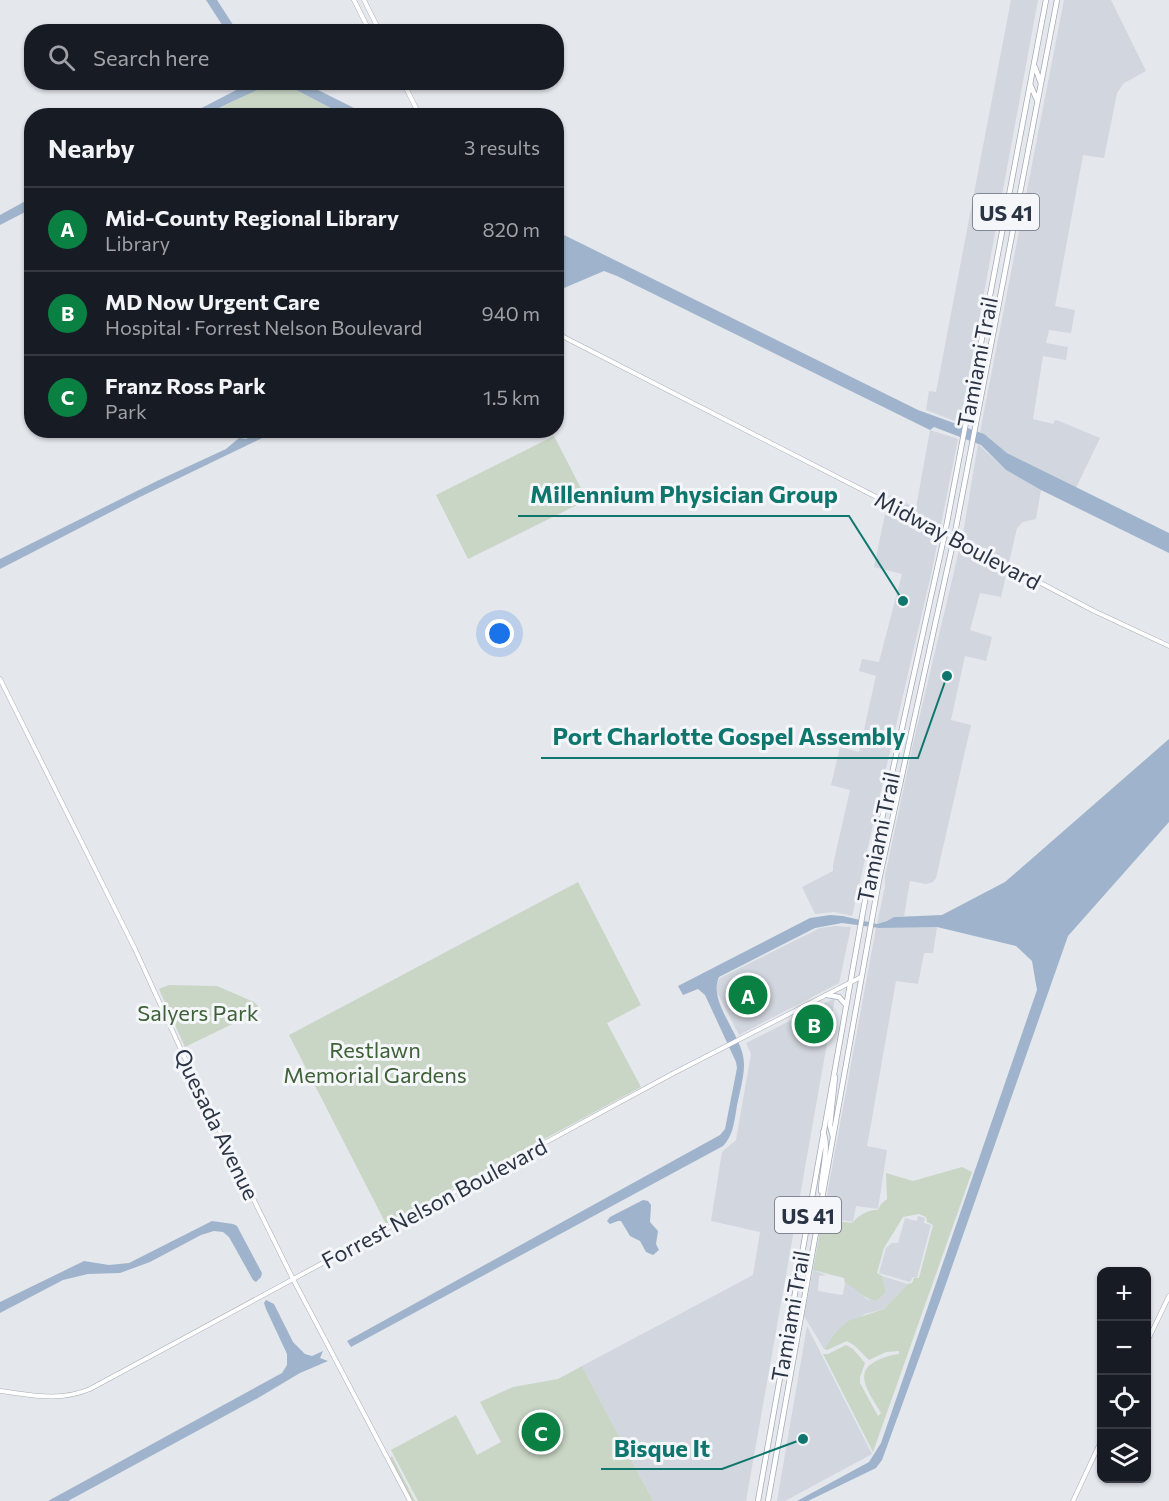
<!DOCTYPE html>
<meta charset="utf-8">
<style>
body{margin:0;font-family:Commissioner,sans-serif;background:#20242c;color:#f1f3f6}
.controls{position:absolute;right:18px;bottom:18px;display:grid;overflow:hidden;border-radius:12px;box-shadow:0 2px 4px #0004}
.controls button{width:54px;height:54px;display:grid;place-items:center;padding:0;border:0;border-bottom:2px solid #363941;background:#171b24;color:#f1f3f6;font:30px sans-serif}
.you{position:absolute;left:500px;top:634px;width:21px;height:21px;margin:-15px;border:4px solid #fff;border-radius:50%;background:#1a73e8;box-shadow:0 0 0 9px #1a73e833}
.badge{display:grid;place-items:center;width:39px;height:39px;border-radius:50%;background:#0b8043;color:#fff;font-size:20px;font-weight:700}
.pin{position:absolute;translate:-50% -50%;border:3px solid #fff;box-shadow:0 2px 6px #0006}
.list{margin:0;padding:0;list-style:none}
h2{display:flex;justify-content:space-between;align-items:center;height:78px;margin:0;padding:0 24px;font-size:26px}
h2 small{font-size:20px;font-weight:400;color:#9ea1a6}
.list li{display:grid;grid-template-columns:39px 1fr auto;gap:18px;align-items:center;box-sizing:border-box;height:84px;padding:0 24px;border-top:2px solid #363941}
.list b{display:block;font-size:22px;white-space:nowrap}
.list p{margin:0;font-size:20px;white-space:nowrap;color:#9ea1a6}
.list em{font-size:20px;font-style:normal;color:#9ea1a6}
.icon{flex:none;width:33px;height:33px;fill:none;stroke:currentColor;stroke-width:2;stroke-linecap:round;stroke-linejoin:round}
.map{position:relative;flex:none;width:1169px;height:1501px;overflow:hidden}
.search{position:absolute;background:#171b24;box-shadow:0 2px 4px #0004;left:24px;top:24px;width:540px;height:66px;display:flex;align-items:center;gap:15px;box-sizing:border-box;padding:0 21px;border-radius:24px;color:#9ea1a6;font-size:22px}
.panel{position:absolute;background:#171b24;box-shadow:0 2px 4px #0004;left:24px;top:108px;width:540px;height:330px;border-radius:24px}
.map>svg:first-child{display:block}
.built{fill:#d2d6de}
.green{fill:#c9d6c5}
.water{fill:#9fb4cc}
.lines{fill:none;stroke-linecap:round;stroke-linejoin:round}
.secondary-casing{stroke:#a9aeb7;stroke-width:5}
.primary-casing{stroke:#a3abb8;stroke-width:6}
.secondary{stroke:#fff;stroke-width:4}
.primary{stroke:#fff;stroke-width:4.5}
.labels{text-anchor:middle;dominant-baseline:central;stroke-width:6;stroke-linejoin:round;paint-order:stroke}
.shield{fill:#f4f6f9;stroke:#676e7b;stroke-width:1.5}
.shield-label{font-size:21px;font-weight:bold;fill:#2b3445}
.street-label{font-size:22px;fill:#2b3445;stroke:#f4f6f9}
.park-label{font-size:22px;fill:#3f6138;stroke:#f4f6f9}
.leader{fill:none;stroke:#0f766e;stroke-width:2}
.callout-dot{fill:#0f766e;stroke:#f4f6f9;stroke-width:2}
.callout-label{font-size:24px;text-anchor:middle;font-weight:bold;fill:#0f766e;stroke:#f4f6f9;stroke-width:6;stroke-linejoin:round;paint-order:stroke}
</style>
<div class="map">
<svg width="1169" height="1501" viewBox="0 0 1169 1501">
<rect width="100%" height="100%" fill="#e4e7ec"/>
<path class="built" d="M1011,0H1038L960,423L926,410L929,391L936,392Z
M1064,0H1111L1146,71L1124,83L1117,93L1104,158L1083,155L1055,306L1075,310L1071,333L1049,330L1046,343L1068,347L1066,360L1043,356L1033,419L1053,424L1055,420L1059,421L1100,438L1076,488L1007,453L980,432Z
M930,430L958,439L932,570L852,916L834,912L815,914L802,887L833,871V865L850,790L831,785L840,747L859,752L876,676L859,671L862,659L879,662L902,574L874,567L889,495L916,508Z
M978,444L1006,470L1041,490L1036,519L1023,522L1017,528L1001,597L980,593L970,630L992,637L986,661L965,656L951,720L971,725L936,878L933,882L926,884L910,881L904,916L894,917L887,921L877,924L885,886V876L913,744L963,534Z
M836,926L851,927L839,983L739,1035L717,992V984L720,978L820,928Z
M922,926L937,927L933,953H924L918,984L896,981L868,1141L867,1146L887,1150L878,1209L856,1206L853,1222L823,1217L876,928Z
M835,998L746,1501H653L582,1366L753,1275L760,1232L711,1221L722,1152L736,1140L751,1054L746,1043Z
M918,1216L925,1218L924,1223L931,1225L917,1278L913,1277L910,1282L879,1273L886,1248L892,1243H898L905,1218L917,1221Z
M813,1270L826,1275L819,1276L818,1291L841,1295L843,1294L845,1283L855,1287L866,1299L877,1301L886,1292L882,1276L908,1284L884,1309L865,1314L835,1333L824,1349L804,1316Z
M807,1326L872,1454L785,1501H777Z"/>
<path class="green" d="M272,82L283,83L344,115L204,116Z
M554,436L587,500L468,559L436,495Z
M578,882L641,1005L607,1023L641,1087L386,1224L289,1035Z
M169,985L217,986L254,1002L258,1006L257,1012L185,1047L159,989Z
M962,1167L972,1172L873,1452L823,1354H828L846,1345L853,1349L865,1363L860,1377V1383L878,1416L881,1413C872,1397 851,1373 876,1361C885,1357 890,1355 899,1354V1351L886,1352L869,1360L855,1346L847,1341L827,1350L824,1349L835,1333L848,1321L884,1309L908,1284L912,1283L914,1278H919L933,1225L927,1222L926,1217L919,1214L903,1217L884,1248L877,1273L882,1276L886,1292L877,1301C860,1298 861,1290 845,1283L844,1278L813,1270L822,1219L852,1223C858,1216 868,1209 878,1210L881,1204L887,1199L886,1173L913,1181Z
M582,1366L653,1501H418L391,1450L456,1415L477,1455L501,1442L480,1402L513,1387L558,1379Z
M392,1456L415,1501H412L390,1458Z"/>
<path class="water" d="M206,0H217L237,31H226Z
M250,83H272L204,115H188Z
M283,83H304L368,115H344Z
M31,198V209L0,225V215Z
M556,231L918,410L984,434L1007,453L1169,533V553L1041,490L1006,470L981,445L934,427L930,430L617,276L604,271L557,291Z
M262,431H277L138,498L0,569V559L159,480L226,449L239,438L246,439Z
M1169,739V822L1068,936L941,1298L882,1460L876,1468L808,1501H797L869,1462L881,1443L1037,990L1032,961L1016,946L937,927L879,928L842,923L815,928L719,977C707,1003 745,1037 744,1065C744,1080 738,1097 736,1112C734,1124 732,1137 723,1146L351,1347L347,1341L720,1135L725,1129L737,1068L736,1062L705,995L698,989L683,995L678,986L810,918L830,915L843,916L877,924L887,921L894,917L942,915L1005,882Z
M643,1200L648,1201L651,1205L650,1222L658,1231L656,1244L659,1250L653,1255L646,1252L640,1241L630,1236L621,1221H618L610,1224L607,1221L610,1217Z
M212,1221L233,1224L237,1226L262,1273L261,1277L256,1282L253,1280L229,1237L223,1232L214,1231L201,1235L150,1262L120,1273L88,1274L63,1280L0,1313V1302L84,1261L109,1265L129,1263Z
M266,1300L274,1304L293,1342L305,1354L312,1356L323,1351L320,1358L328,1361L300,1373L258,1398L68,1501H48L282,1373L287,1365V1354L266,1309L264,1303Z"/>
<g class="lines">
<g class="secondary-casing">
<path id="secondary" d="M354,0L370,32
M364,0L380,32
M403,82L420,116
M556,333L890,504L1094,611L1169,646
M0,679L135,949L199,1089L293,1279L410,1501
M1146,1344L1169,1296
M0,1391C32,1395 59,1402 90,1389L672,1074L861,977
M1073,1501L1102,1439"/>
</g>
<g class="primary-casing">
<path id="primary" d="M1035,67L1041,84
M1030,84L1037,100
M874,862L875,875L879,880
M869,878L873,884L875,893
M827,995L839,997L846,1005
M833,1137L830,1126L835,1077
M821,1191C821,1174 830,1146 823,1132
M758,1501L869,878L945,533L1046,0
M768,1501L879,880L954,538L1057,0"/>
</g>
<use href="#secondary" class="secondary"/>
<use href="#primary" class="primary"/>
</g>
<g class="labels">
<g class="shield">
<rect x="973" y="194" width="66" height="36" rx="4.5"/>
<rect x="775" y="1197" width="66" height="36" rx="4.5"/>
</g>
<g class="shield-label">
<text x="1006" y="212">US 41</text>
<text x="808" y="1215">US 41</text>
</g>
<g class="street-label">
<text transform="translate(977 362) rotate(-79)">Tamiami Trail</text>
<text transform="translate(958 540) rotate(28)">Midway Boulevard</text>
<text transform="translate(878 837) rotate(-78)">Tamiami Trail</text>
<text transform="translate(217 1124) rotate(64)">Quesada Avenue</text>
<text transform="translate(434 1203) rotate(-28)">Forrest Nelson Boulevard</text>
<text transform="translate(790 1316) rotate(-80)">Tamiami Trail</text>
</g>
<g class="park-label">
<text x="198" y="1012">Salyers Park</text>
<text x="375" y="1049">Restlawn<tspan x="375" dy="25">Memorial Gardens</tspan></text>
</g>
</g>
<path class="leader" d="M903 601L849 516H518M947 676L918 758H541M803 1439L722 1469H601"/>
<g class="callout-dot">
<circle cx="903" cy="601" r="6"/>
<circle cx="947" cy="676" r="6"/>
<circle cx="803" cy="1439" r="6"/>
</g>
<g class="callout-label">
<text x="684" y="503">Millennium Physician Group</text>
<text x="729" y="745">Port Charlotte Gospel Assembly</text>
<text x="662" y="1457">Bisque It</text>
</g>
</svg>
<div class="controls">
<button>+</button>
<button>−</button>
<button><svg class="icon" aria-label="locate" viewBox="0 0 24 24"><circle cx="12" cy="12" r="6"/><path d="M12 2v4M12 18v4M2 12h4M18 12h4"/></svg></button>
<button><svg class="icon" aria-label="layers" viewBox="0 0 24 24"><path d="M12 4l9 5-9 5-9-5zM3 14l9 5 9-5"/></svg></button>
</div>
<div class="you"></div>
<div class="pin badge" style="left:748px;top:995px">A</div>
<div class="pin badge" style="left:814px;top:1024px">B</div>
<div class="pin badge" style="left:541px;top:1432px">C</div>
<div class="search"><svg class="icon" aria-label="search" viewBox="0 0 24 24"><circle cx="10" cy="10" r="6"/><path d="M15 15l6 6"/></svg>Search here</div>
<section class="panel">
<h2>Nearby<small>3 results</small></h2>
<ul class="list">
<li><span class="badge">A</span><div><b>Mid-County Regional Library</b><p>Library</p></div><em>820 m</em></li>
<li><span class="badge">B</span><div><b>MD Now Urgent Care</b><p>Hospital · Forrest Nelson Boulevard</p></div><em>940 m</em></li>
<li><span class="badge">C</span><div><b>Franz Ross Park</b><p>Park</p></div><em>1.5 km</em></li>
</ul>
</section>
</div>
